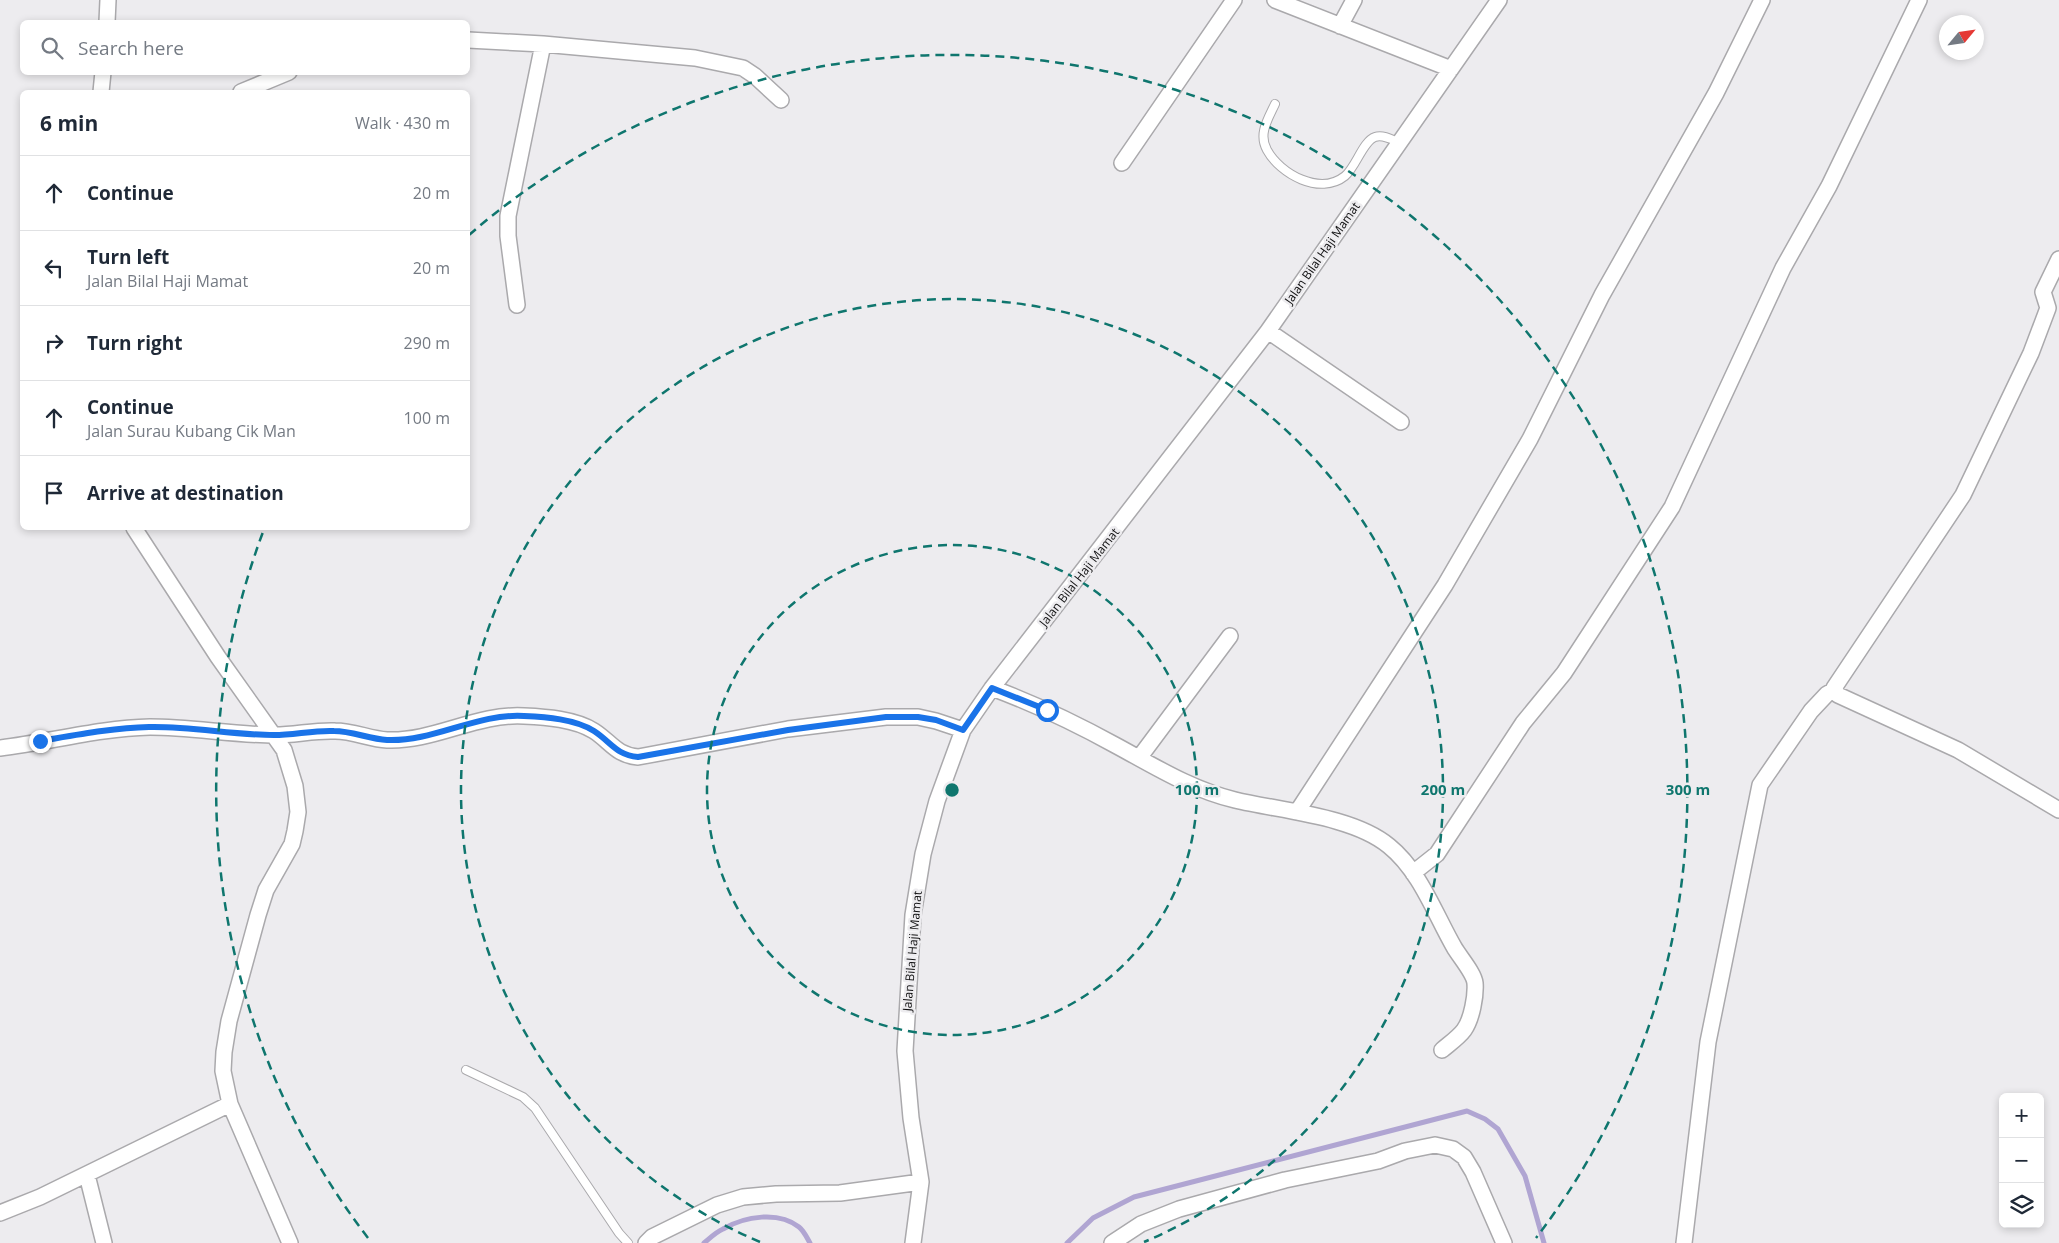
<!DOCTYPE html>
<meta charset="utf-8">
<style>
body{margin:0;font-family:"Open Sans",sans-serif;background:#f2f2f3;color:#1f2937}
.controls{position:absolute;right:15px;bottom:15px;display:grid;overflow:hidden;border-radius:8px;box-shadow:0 2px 8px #0003}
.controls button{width:45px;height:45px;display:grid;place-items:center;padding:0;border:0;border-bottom:1px solid #e0e1e3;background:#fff;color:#1f2937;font:25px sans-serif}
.compass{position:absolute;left:1939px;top:15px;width:45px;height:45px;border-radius:50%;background:#fff;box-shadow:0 2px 8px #0003;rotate:61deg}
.stop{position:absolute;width:15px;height:15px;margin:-11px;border:4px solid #1a73e8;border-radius:50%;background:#fff}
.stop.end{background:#1a73e8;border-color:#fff;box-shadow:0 1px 5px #0008}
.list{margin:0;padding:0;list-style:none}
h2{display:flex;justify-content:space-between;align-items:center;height:65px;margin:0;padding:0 20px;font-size:21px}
h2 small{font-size:16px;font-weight:400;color:#747a83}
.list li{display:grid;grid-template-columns:32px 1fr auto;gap:15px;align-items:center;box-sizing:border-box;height:75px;padding:0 20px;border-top:1px solid #e0e1e3}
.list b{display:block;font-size:19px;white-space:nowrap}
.list p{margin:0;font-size:16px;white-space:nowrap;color:#747a83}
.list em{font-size:16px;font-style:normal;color:#747a83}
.icon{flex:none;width:28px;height:28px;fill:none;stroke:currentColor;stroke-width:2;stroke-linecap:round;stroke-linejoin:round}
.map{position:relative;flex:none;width:2059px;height:1243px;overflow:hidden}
.search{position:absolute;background:#fff;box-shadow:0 2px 8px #0003;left:20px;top:20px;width:450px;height:55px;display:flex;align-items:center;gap:12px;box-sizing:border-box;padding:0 18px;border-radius:8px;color:#747a83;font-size:19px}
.panel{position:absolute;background:#fff;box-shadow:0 2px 8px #0003;left:20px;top:90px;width:450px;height:440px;border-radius:8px}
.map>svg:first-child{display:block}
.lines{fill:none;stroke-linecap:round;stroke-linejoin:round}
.stream{stroke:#b0a5d2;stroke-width:5}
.lane-casing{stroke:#aaa9ac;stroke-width:10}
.street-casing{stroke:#aaa9ac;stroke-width:18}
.lane{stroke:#fff;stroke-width:8}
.street{stroke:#fff;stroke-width:15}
.route{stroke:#1a73e8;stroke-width:6}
.ring{fill:none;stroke:#0f766e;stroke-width:2.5;stroke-dasharray:9 6}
.labels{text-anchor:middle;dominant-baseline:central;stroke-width:5;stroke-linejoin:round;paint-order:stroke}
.street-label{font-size:12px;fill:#101011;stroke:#edecef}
.centre{fill:#0f766e;stroke:#edecef;stroke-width:2.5}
.ring-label{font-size:15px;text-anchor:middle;font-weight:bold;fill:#0f766e;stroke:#edecef;stroke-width:5;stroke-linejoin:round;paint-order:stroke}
</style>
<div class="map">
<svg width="2059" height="1243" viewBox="0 0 2059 1243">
<rect width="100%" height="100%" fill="#edecef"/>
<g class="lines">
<path class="stream" d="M704,1243C710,1238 716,1232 723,1229C745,1216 779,1211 799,1227C804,1231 807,1238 810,1243
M1067,1243L1093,1218L1134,1197L1467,1111L1485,1119L1498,1129L1525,1176L1544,1243"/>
<g class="lane-casing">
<path id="lane" d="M1275,104C1268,119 1258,134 1267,150C1280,174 1320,196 1345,176C1356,167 1363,141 1375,137C1383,134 1393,140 1400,143
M466,1070L523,1097L535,1108L619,1233L628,1243"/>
</g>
<g class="street-casing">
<path id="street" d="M1275,0L1451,69
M107,22L108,0
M1340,26L1354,0
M468,40L543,44L695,58L743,68L755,76L781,100
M101,92L103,72
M241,92L289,72
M1122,163L1234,0
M2059,259L2043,292L2048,308L2031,353L1963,495L1834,688L1838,695L1958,750L2059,810
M517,305L508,236V216L543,44
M1268,331L1401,422
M134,528L218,657L284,750L295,786L298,812L295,831L292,844L266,890L258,915L229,1021L224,1052L223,1071L230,1104L290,1243
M992,688C1035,704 1075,723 1115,745C1154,766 1192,790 1235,800C1281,811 1353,816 1389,846C1420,871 1435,914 1454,947C1459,956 1474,973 1475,983C1476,995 1472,1019 1464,1030C1459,1037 1449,1044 1442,1050
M0,748C50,742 99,728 150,727C192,727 233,735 275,735C295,735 315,730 335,731C353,731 370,739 387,740C434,742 477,713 524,716C546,717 575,719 594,731C611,742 616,755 638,757L788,729L886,717H918L936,721L963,730
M1139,758L1230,636
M1297,812L1445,585L1530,439L1602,295L1716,93L1762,0
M1413,873L1437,854L1523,723L1564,673L1672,507L1783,268L1829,186L1919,0
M87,1175L104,1243
M0,1213L40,1197L230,1104
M646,1243L652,1237L717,1205L743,1197L776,1194L840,1193L921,1182
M913,1243L921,1182L911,1118L905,1051L913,915L923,854L937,801L963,730L992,688L1268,331L1499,0
M1112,1243L1141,1224L1179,1209L1285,1180L1378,1161L1405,1151L1435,1145L1453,1149L1464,1157L1473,1172L1504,1243
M1684,1243L1708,1042L1760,785L1811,711L1827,694L1834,690"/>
</g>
<use href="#lane" class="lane"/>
<use href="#street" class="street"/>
</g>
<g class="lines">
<path class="route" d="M40,741C76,735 112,728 149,727C191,726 232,735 274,735C294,735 314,730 334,731C352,731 369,739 387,740C434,742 477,713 524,716C546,717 575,719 594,731C611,742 616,755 638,757L788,730L886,717H918L936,720L963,730L992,688L1047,710"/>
</g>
<g class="ring">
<circle cx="952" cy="790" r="245"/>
<path d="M760 1242A491 491 0 1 1 1144 1242"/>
<path d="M368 1238A736 736 0 0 1 263 532M469 235A736 736 0 0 1 1536 1238"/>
</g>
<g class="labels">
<g class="street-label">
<text transform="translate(1322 253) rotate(-55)">Jalan Bilal Haji Mamat</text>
<text transform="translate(1079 577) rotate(-52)">Jalan Bilal Haji Mamat</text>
<text transform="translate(912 951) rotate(-85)">Jalan Bilal Haji Mamat</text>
</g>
</g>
<circle cx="952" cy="790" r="8" class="centre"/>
<g class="ring-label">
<text x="1197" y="795">100 m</text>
<text x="1443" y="795">200 m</text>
<text x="1688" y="795">300 m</text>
</g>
</svg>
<div class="controls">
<button>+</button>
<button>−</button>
<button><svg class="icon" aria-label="layers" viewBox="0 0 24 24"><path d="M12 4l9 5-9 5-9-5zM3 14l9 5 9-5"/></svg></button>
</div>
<svg class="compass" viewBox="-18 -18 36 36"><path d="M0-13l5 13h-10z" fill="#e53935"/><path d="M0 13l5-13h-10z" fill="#747a83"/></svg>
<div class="stop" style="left:1047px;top:710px"></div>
<div class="stop end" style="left:40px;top:741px"></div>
<div class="search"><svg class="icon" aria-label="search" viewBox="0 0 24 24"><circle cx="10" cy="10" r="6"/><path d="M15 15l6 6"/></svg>Search here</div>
<section class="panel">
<h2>6 min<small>Walk · 430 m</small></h2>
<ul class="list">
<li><svg class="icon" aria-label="ahead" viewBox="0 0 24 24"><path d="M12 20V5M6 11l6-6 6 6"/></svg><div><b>Continue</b></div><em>20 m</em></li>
<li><svg class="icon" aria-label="left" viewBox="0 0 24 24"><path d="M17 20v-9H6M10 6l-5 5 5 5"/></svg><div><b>Turn left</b><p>Jalan Bilal Haji Mamat</p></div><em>20 m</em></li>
<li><svg class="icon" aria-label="right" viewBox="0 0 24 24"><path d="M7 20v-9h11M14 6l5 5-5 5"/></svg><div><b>Turn right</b></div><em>290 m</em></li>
<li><svg class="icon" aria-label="ahead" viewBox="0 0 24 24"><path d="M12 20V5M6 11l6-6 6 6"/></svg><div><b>Continue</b><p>Jalan Surau Kubang Cik Man</p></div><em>100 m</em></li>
<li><svg class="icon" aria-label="arrive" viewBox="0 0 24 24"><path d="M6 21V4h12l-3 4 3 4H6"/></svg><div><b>Arrive at destination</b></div></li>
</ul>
</section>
</div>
